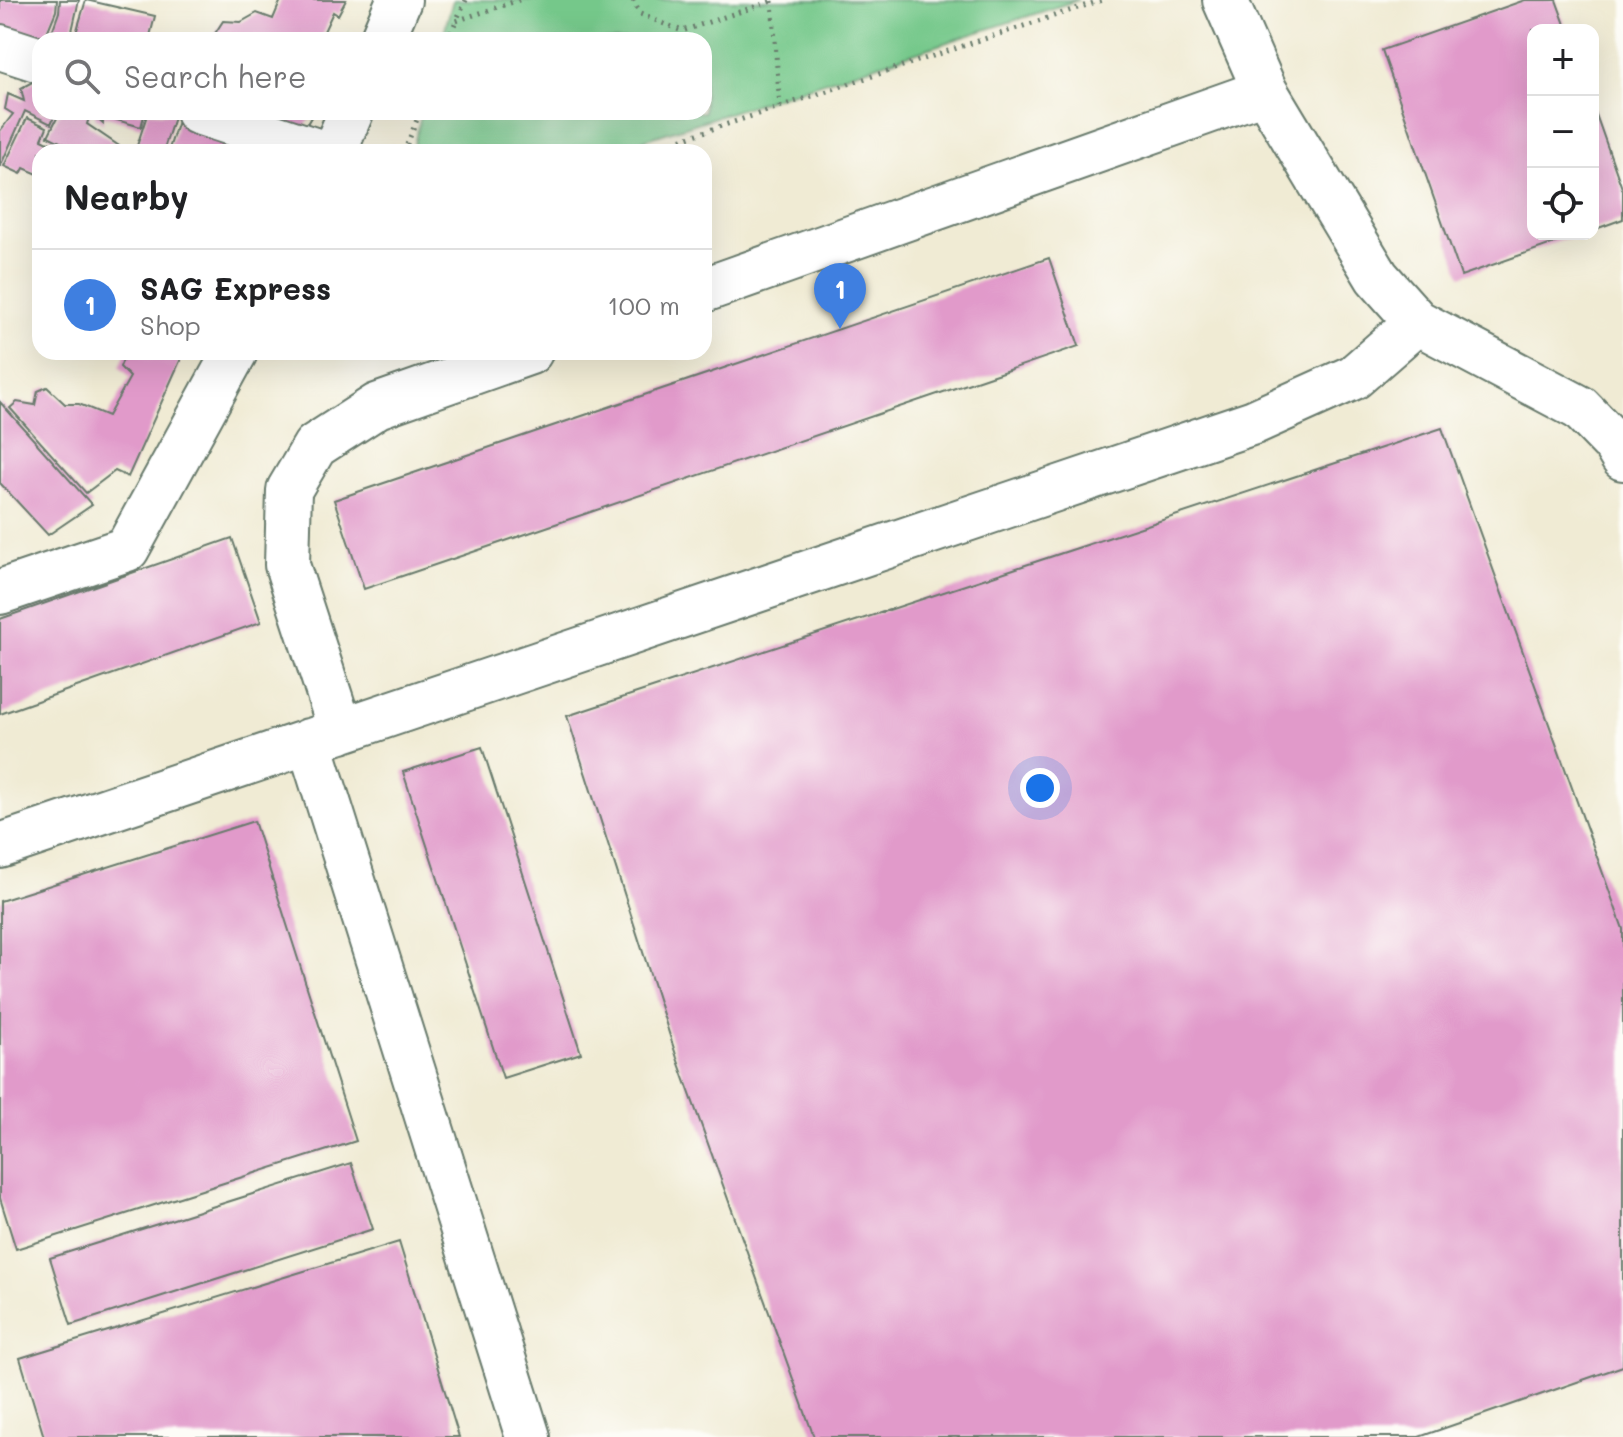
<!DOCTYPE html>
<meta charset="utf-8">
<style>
body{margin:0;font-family:Mali,sans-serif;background:#f2f2f2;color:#202124}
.controls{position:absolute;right:24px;top:24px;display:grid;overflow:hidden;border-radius:16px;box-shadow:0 8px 32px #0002}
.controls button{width:72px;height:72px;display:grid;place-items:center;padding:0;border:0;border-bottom:2px solid #e0e0e0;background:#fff;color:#202124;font:40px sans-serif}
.you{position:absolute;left:1040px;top:788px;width:28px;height:28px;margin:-20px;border:6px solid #fff;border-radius:50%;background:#1a73e8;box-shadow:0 0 0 12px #1a73e833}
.badge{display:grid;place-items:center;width:52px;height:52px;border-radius:50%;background:#d1495b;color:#fff;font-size:26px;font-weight:700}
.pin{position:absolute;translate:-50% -66px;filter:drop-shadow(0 2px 4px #0008)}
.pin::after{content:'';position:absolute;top:42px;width:28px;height:24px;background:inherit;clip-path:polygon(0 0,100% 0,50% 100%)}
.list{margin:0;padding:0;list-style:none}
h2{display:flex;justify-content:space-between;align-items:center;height:104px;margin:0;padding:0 32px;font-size:34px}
h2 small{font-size:26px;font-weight:400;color:#757577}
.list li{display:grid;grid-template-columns:52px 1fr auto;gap:24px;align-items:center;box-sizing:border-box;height:112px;padding:0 32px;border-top:2px solid #e0e0e0}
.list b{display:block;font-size:30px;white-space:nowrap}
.list p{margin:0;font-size:26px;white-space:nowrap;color:#757577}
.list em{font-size:26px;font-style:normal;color:#757577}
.icon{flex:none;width:44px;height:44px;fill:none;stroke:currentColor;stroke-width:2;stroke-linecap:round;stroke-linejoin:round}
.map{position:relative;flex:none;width:1623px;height:1437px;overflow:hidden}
.search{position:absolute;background:#fff;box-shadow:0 8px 32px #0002;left:32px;top:32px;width:680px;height:88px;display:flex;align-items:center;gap:20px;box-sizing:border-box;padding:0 28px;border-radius:24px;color:#757577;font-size:30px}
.panel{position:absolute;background:#fff;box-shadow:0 8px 32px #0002;left:32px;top:144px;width:680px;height:216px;border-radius:24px}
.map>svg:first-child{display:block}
.green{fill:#75c88a;stroke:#4a825f;stroke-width:2}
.building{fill:#e19aca}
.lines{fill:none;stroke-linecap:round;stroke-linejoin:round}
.minor-casing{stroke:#687a6c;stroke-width:48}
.path{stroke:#687a6c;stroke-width:5;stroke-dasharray:2 6;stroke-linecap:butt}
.minor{stroke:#fff;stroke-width:44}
</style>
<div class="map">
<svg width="1623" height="1437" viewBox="0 0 1623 1437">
<rect width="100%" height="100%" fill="#fdfcf7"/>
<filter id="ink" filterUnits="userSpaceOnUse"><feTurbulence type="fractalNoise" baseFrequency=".0125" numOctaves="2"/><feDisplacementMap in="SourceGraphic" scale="16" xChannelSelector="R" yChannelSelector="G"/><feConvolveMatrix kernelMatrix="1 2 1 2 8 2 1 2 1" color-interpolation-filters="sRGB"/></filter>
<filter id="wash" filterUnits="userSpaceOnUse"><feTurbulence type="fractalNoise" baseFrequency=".006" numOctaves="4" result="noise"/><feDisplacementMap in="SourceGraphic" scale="32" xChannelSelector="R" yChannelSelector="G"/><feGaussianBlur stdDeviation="1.8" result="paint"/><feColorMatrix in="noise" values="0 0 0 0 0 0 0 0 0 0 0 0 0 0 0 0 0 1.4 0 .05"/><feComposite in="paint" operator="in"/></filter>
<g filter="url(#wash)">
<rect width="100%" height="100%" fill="#f0ebd4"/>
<path class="green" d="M453,0H1078L607,152H412L422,112H704V40H442Z"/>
<g id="blocks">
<path class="building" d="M0,0H57L56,11L44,40L0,33Z
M60,0H79L70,40H49L59,12Z
M86,0L155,16L149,40H74Z
M281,0H346L338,15L333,12L320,40H225L214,35L223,21L241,22L257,13L273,19Z
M1525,0H1556L1567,30H1533V234H1580L1461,276L1382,50Z
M36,80L40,81V112H56L51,124L25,111L0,167V131L13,114L5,109L8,94L24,101L21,88Z
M1593,106L1623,191V219L1593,230Z
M60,112H91L87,124L128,152H80L48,136Z
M95,112H145L141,127L103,116V124L95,117Z
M148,112L175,114L163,152H135Z
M240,112H314L301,134Z
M27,118L47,127L42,139L69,152H40V175L24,168L21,174L4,166Z
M179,118L229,134L223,152H168Z
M1049,258L1079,346L364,589L334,500Z
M126,352H184L128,477L115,471L86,493L10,408L17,402L35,405L38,391L47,387L65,404H79L108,416L130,377L120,367Z
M0,402L92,505L48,535L0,483Z
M1442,428L1623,929V1366L1419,1437H814L677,1058L567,716Z
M232,538L261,622L0,714V619Z
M482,747L581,1053L503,1078L403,772Z
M254,821L356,1141L16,1249L0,1198V901Z
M351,1163L373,1229L71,1325L50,1258Z
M399,1242L459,1437H44L20,1358Z"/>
</g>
</g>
<g filter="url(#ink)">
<use href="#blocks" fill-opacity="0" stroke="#687a6c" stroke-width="2"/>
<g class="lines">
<g class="minor-casing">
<path id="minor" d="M1225,0L1265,91L1377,277L1417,322L1580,408L1614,443L1623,458
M382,40L399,0
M0,47L40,60
M198,112L320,152
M334,152L351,112
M704,290L1265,91
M0,592L127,549L235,352
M341,731L287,565L289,490L315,446L377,406L530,352
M309,741L528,1437
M0,846L1254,422L1354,377L1417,322"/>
</g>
<path class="path" d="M466,0L456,21L519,0
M633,0L640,14L682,31L775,0
M772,1L780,107
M448,40L456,21
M404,152L420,112
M643,152L1102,0"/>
<use href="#minor" class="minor"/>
</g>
</g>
</svg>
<div class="controls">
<button>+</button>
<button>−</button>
<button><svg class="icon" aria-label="locate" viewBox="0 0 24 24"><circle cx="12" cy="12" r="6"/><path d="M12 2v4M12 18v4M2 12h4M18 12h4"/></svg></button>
</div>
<div class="you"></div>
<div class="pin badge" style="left:840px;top:329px;background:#3f7fe0">1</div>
<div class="search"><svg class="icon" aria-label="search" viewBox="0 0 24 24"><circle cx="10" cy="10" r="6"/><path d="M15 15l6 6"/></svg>Search here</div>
<section class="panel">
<h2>Nearby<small></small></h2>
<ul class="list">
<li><span class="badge" style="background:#3f7fe0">1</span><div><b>SAG Express</b><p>Shop</p></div><em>100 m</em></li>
</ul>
</section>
</div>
